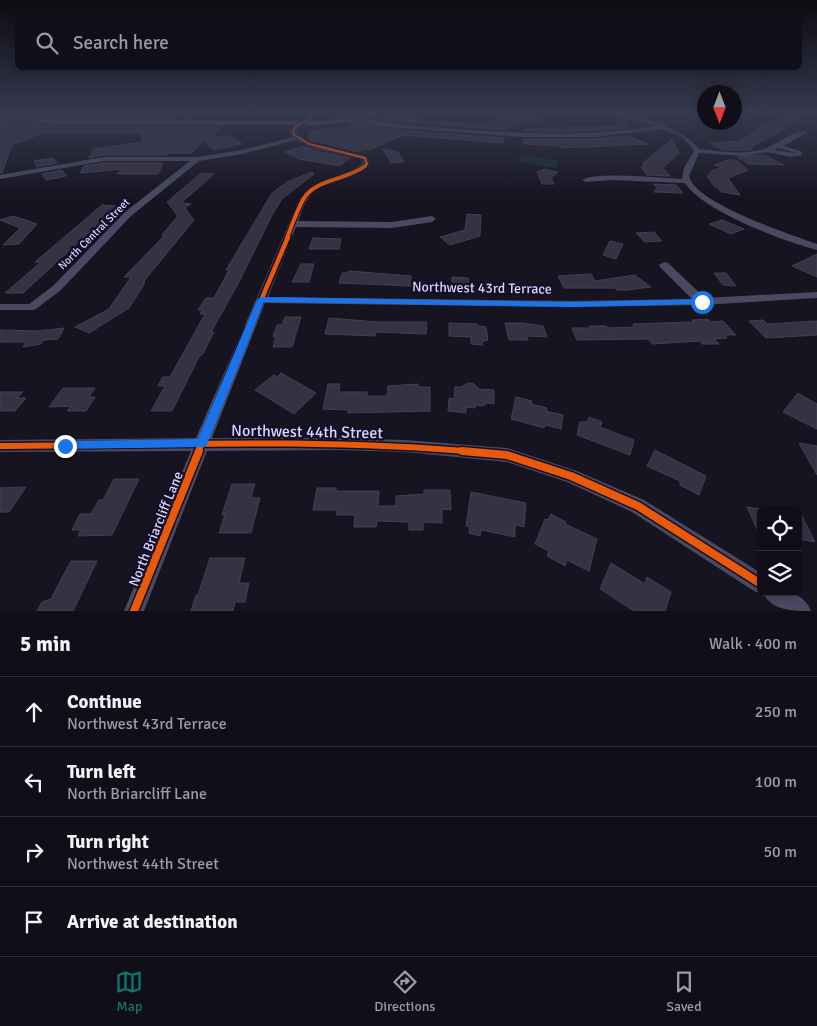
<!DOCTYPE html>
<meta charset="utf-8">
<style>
body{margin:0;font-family:Signika,sans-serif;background:#191822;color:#f1f3f6}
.controls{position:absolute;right:15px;bottom:15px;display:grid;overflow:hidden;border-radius:8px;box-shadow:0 2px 8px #0003}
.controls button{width:45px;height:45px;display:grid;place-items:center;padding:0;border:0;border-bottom:1px solid #302f38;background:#100f19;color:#f1f3f6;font:25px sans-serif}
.compass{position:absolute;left:697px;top:85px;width:45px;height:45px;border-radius:50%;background:#100f19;box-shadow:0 2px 8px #0003;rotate:180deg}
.stop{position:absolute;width:15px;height:15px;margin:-11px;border:4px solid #1a73e8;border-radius:50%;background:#fff}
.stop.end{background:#1a73e8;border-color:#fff;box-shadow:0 1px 5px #0008}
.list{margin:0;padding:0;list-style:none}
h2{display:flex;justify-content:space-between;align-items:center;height:65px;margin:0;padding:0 20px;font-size:21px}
h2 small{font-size:16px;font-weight:400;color:#9c9ca2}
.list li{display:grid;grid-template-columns:32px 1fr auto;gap:15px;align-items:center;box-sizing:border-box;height:70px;padding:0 20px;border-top:1px solid #302f38}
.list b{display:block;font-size:19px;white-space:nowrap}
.list p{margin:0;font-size:16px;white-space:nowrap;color:#9c9ca2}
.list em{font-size:16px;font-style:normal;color:#9c9ca2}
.icon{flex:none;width:28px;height:28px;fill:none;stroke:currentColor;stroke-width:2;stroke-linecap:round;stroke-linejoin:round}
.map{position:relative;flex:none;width:817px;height:611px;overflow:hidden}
.search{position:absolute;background:#100f19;box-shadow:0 2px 8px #0003;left:15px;right:15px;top:15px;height:55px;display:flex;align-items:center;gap:12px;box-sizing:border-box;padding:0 18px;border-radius:8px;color:#9c9ca2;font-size:19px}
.sheet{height:345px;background:#100f19}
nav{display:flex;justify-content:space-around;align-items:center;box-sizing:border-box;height:70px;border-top:1px solid #302f38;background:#100f19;font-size:14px;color:#9c9ca2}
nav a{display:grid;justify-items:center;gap:2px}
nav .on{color:#0f766e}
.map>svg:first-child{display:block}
.green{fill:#132c2d}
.building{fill:#343243;stroke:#433f54}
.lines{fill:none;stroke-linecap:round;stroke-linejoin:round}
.street{fill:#4a4962;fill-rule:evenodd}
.secondary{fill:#575674;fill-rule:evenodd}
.cycleway-far4-casing{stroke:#130f26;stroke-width:4.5}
.cycleway-far3-casing{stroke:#130f26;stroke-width:6}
.cycleway-far2-casing{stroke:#130f26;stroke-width:8}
.cycleway-far1-casing{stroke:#130f26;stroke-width:9}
.cycleway-casing{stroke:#130f26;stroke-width:11}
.cycleway-far4{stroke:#e8590c;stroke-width:2.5}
.cycleway-far3{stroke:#e8590c;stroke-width:4}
.cycleway-far2{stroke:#e8590c;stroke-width:4.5}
.cycleway-far1{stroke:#e8590c;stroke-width:6}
.cycleway{stroke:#e8590c;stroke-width:8}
.route{fill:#1a73e8}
.labels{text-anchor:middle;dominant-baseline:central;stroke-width:5;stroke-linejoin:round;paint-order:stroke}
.far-street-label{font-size:11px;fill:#d9d4ff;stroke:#130f26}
.street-label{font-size:14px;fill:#d9d4ff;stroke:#130f26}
.near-street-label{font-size:16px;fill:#d9d4ff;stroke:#130f26}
</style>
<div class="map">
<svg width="817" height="611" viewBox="0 0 817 611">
<rect width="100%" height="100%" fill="#161421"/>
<path class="green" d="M522,155L560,161L555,168L516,161Z"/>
<path class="building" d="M36,112H56L49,116H110L106,118H56L31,115Z
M143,112H182L175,119L119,118L123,116H137Z
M504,113L542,117L505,128V130L382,120L395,115L424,121L490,125Z
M798,116L799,120L750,148L753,150H723L710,143L739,141L764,125Z
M623,119L626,120L627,128L581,131H525L526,129L615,126Z
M0,120L56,126H165L163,128L223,126L213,136H231L242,144L214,150L203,141L192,153H168L167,155H104L89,158L94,149L143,142L142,133H43L12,145L2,173H0Z
M360,122L383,129L504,138L503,143L403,135L369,150L364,149L359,152L310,140L309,131L352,127L347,124Z
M628,136L648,144L562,148L560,146L524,144V139H594Z
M672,139L679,153L663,168L670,176L647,175L641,167H645L643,163Z
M303,146L315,151L350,158L339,166L299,159L285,152Z
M383,149L398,152L404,162L391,163Z
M764,155L784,165L749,164L737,157Z
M53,158L57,163L37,167L34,161Z
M728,160H736L748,170L728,178L740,195L722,192L714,186L707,176L712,171L722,167L714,165Z
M104,163H163L158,174H117L123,169L80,173L84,166Z
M544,169L558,172L551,178L554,184H542L537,172Z
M62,170L66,176L46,180L42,174Z
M312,172L314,174L282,199L272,215L239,282L211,332H214L202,355H200L172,411H151L165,386H158L163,377H170L205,314H200L202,310H198L206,298H214L229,270H226L272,193L287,182Z
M201,173L214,174L181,203L191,204L185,208L194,220L144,281H145L142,288L129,308L89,333L75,327L109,309L131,277H124L165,235H162L178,216L167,202Z
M653,184L676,185L683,193L654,192L657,187Z
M102,205L118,206L23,293H5L41,262H35Z
M467,214L481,215L480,236L450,245L440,237L465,230Z
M13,216L37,224L19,244L3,245L20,228L0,220Z
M722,220L744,229L731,234L709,224Z
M654,232L662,241L645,242L636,233Z
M313,238L341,239L339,249H309Z
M610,241L623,244L616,259L603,255Z
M817,254V277L792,266Z
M301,264H314L309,282H292Z
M349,271L411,276V286L339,283L342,273H348Z
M714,273H726L736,286L723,285Z
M591,274L595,281L635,275L651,287L627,290H617L615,288H564L558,276Z
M452,277L468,278L469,288L452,287Z
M285,317H301L292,347H273L276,337H273L277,325H282Z
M329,318L377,322H427L426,334L376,332L375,336L325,334Z
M708,319L711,322L723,321L736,335H725L727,338L714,339L719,344H702L700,341L652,344L648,339L577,340L572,328H591L590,326H606L608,328L635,327L633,324L694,322L692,320Z
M763,320L767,324L817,321V335L766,338L749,321Z
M449,323L477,324V326L486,327L488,340L482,342L483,345L471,344V337L449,336Z
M505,323H523L543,326L547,337L527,336L528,340H509Z
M64,328L58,339L44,340L41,344L23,347L26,342H0V330L39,331Z
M281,373L316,393L294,414L255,390L274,375L277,377Z
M469,383L474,384L479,389L494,390V404L487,403L483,406L475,405V408L466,407V413L448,411L449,398L454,399L455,387H461Z
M328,384H340L339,392H367V396H387L388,386L418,384V387H430V411L348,413V410L323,409Z
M63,388H95L89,397H95L86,411H67L71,406L49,407Z
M0,392H23L17,398H26L15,411H0Z
M798,393L817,404V429L783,412Z
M516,397L532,401L531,404L547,408L546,411L563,415L561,429L545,425L544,428L511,419Z
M589,417L602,422L600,427L634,440L630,455L577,435L580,422H587Z
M799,443L817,446V475Z
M655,450L706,476L699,495L680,485V481L647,466Z
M114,479H139L112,535L78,536L81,530H72L80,514H91L99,500H103Z
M232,484H255L251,498H260L251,533H219L225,515H222Z
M26,487L9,512H0V488Z
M317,488H336V491H379L378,506H396V496L424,494V490H450L451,510L442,509V523L423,522V530H409V522L377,521L376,527H354L355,515H336L337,510H313Z
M471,492L526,503L524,527L515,525V537L481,530L480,536L469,533L470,527L466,526Z
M747,507L761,509V538Z
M798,508L815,542L798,539Z
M551,514L566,522L565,524L597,539L589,571L567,560L565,566L547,556L549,551L535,544L545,519L548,520Z
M210,558H245L239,583H249L245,602H235L233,611H191L196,595H198Z
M71,561H97L73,611H37L42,602L51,599Z
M611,563L645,584L647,577L671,592L665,611H634L600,589Z"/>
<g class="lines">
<path class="street" d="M26,112H34L21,118L16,117Z
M119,112H125L108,124H104V122Z
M193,112H199L186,124H182V122Z
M312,112H317L310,121L298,128L296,134C316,150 344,148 367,157L370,164C354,181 321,178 308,199C303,205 301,214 298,221L392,222L432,216L436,219L432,222L392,228L296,227L268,297L573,301L692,299L660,267L659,265L664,262L668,263L705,298L817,292V298L702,305L573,307L265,303L212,438H336L405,440L507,448L577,471L644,500L761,573V592C780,592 802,589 811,611C793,611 772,611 763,593L761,594L754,591L632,512L567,482L507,462L405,452L336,450L207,451L144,611H124L191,451L0,452V440L196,438L300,198C316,178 344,179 363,163L362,159L315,149L296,140L242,154L199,161L131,216L61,290L36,309L32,310H0V304H29L53,286L125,212L190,161H104L0,179V175L104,157H197L242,150L293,137L290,134L293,126L306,119Z
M605,112C631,112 683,127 699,149C719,151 741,155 761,150C776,146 791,130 807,131V133L783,146L798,150L802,153V155L791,157L768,152L746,156L699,153L689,176C694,203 792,235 817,244V250C784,241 704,212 685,183L611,180L586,182L582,180C596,171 663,178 682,179L684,168L694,151L689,144L680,136L662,129L594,137H523L383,127L355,119L358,117C390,125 424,126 457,129C524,134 589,137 656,126ZM778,148L794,152V153L775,150Z"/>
<path class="secondary" d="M370,112H383L358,121L321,125L56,124L0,118V114L56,120L321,121L357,117Z"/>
<g class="cycleway-far4-casing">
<path id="cycleway-far4" d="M315,112L308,120L295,127L293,134L309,144L365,158L367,164L363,167"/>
</g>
<g class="cycleway-far3-casing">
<path id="cycleway-far3" d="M287,238C292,225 297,210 304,198C316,179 347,180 365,166"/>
</g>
<g class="cycleway-far2-casing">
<path id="cycleway-far2" d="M248,331L288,237"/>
</g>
<g class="cycleway-far1-casing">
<path id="cycleway-far1" d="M0,446C159,445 318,438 476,452
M198,452L248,329"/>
</g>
<g class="cycleway-casing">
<path id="cycleway" d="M462,451L507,455L571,476L638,506L761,584
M134,611L199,451"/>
</g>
<use href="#cycleway-far4" class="cycleway-far4"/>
<use href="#cycleway-far3" class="cycleway-far3"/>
<use href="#cycleway-far2" class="cycleway-far2"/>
<use href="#cycleway-far1" class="cycleway-far1"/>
<use href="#cycleway" class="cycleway"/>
</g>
<linearGradient id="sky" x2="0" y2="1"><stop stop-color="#0c0b12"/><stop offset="0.57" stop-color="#363a4e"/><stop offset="1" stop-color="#363a4e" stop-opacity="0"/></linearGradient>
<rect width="817" height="198" fill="url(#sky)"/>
<path class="route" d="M261,297L573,302L702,299L706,302L702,304L573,307L264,302L206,447L61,449L60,446L61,443L65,441L198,439L257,300Z"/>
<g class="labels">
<g class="far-street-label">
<text transform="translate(94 234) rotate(-45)">North Central Street</text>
</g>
<g class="street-label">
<text transform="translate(482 288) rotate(1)">Northwest 43rd Terrace</text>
<text transform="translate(156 529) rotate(-68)">North Briarcliff Lane</text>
</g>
<g class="near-street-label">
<text transform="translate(307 432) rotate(1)">Northwest 44th Street</text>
</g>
</g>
</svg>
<div class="controls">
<button><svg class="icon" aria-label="locate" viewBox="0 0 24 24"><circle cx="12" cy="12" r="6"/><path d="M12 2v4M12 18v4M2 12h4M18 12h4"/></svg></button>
<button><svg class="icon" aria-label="layers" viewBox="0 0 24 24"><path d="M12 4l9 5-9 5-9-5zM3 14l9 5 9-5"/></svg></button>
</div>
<svg class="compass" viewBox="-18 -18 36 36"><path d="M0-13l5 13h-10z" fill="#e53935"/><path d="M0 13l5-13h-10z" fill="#9c9ca2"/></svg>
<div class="stop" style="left:702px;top:302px"></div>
<div class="stop end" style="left:65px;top:446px"></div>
<div class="search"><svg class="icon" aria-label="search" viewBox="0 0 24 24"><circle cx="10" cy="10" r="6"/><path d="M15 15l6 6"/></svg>Search here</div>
</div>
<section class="sheet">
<h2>5 min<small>Walk · 400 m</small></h2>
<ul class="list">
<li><svg class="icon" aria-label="ahead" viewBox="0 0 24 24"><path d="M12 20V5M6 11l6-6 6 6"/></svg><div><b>Continue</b><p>Northwest 43rd Terrace</p></div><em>250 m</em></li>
<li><svg class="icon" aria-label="left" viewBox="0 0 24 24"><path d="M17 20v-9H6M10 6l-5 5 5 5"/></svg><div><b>Turn left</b><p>North Briarcliff Lane</p></div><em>100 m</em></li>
<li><svg class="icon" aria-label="right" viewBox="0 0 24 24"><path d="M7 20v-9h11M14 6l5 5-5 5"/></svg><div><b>Turn right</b><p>Northwest 44th Street</p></div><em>50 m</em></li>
<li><svg class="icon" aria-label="arrive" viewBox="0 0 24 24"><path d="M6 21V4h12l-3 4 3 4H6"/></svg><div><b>Arrive at destination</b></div></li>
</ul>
</section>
<nav>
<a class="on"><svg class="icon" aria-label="map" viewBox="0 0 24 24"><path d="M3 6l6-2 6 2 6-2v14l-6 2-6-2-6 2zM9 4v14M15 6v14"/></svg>Map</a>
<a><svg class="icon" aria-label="directions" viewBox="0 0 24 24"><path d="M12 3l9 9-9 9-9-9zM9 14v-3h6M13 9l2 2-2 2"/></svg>Directions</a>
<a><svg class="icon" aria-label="saved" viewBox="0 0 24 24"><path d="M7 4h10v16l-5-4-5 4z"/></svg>Saved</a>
</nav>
